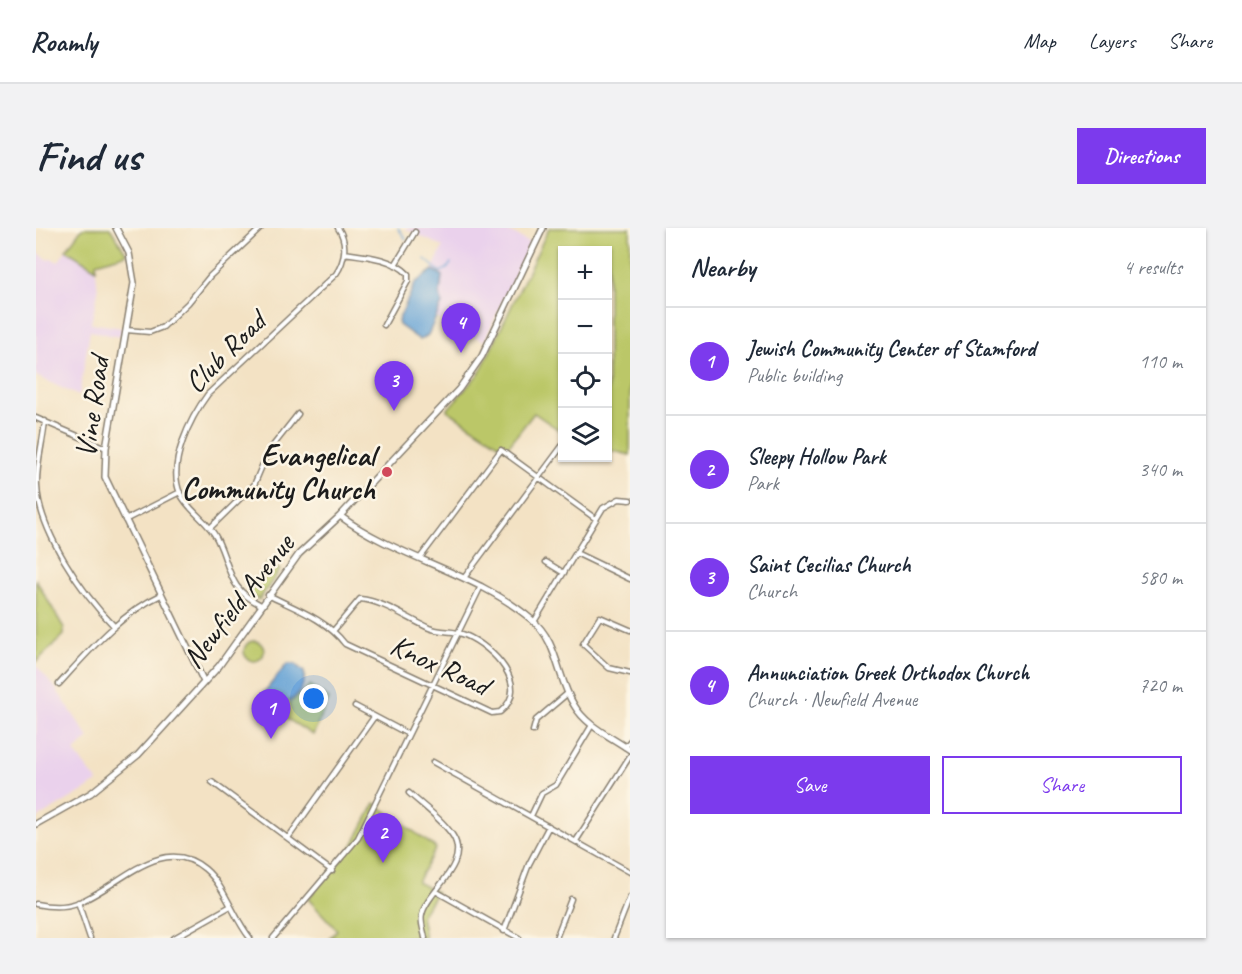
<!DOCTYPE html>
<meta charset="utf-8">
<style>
body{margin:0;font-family:Caveat,sans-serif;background:#f2f2f3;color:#1f2937}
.controls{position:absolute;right:18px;top:18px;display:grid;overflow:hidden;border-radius:0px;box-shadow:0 2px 4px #0004}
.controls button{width:54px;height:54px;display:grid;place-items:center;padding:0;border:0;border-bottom:2px solid #e0e1e3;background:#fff;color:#1f2937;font:30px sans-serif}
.you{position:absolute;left:278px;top:471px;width:21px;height:21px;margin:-15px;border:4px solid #fff;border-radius:50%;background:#1a73e8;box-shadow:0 0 0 9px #1a73e833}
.badge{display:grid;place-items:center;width:39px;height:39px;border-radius:50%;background:#7c3aed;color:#fff;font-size:20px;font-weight:700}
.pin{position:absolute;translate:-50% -50px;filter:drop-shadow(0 2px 3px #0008)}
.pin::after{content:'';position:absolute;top:32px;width:21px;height:18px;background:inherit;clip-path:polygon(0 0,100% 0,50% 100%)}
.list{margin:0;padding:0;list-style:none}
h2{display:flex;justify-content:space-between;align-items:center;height:78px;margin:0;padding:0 24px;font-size:26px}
h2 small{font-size:20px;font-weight:400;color:#747a83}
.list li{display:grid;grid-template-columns:39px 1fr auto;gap:18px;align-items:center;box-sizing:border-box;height:108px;padding:0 24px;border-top:2px solid #e0e1e3}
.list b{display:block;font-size:22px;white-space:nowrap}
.list p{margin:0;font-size:20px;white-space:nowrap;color:#747a83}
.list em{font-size:20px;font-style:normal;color:#747a83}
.actions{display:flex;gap:12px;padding:18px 24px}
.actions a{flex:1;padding:14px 0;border:2px solid #7c3aed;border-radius:0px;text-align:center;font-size:21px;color:#7c3aed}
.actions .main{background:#7c3aed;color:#fff}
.icon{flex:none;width:33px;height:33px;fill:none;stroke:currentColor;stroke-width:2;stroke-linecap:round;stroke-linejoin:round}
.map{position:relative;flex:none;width:594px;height:710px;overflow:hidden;border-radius:0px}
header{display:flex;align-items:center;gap:36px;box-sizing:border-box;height:84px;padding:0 30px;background:#fff;border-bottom:2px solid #e0e1e3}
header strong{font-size:28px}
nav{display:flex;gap:33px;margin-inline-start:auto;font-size:21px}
.intro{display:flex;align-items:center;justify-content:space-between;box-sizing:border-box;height:144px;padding:0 36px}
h1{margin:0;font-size:42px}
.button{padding:15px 27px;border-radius:0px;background:#7c3aed;color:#fff;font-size:21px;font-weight:700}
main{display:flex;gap:36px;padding:0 36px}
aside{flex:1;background:#fff;border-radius:0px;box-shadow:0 2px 4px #0004}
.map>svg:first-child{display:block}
.built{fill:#ead1ec}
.green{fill:#bbc768;stroke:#6c7242;stroke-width:1.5}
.water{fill:#63a1d5;stroke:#405e78;stroke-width:1.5}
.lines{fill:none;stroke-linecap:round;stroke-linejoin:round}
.stream{stroke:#63a1d5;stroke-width:1.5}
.street-casing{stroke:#887f70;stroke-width:7}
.secondary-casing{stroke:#887f70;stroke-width:8}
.street{stroke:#fff;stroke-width:4}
.secondary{stroke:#fff;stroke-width:5}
.poi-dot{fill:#d1495b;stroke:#fcf5e5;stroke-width:2}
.labels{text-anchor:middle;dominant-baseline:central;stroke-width:5;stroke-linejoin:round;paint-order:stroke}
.street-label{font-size:30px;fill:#1c1c1c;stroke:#fcf5e5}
.poi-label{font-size:30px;font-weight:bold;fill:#1c1c1c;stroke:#fcf5e5;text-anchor:end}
</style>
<header>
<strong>Roamly</strong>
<nav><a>Map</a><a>Layers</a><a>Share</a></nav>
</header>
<div class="intro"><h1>Find us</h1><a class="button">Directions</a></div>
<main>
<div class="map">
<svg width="594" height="710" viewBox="0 0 594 710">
<rect width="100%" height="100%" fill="#fcf5e5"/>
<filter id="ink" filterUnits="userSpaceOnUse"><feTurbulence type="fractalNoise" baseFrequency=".0167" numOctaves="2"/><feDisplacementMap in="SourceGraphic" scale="12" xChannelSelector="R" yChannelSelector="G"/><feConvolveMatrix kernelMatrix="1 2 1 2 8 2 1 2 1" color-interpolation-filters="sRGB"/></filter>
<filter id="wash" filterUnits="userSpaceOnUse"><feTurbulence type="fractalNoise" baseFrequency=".008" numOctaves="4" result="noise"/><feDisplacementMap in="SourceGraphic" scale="24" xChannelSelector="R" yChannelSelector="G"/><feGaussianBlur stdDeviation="1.35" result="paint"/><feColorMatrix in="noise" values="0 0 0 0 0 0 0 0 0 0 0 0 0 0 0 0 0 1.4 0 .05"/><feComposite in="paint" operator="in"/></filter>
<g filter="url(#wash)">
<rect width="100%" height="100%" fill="#f3e2c4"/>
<path class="built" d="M46,0H74L91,26L59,35L62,64L55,95L86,100L84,109L54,103L43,168L0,148V24L13,32L15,30L22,34Z
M368,0H466L494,15L448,113L369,75L379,55L388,59L407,19Z
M0,437L18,458L53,510L38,524L62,554L0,591Z"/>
<path class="green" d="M46,0H74L91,26L60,35V41L30,22Z
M513,0H594V227L572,222V22H526V204L498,185L470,221L411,182L444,144Z
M232,334L244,342L223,372L211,365Z
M0,352L28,400V407L0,434Z
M208 423a10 10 0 1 1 20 0a10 10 0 1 1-20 0Z
M274,457L293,471L277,507L245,487V483Z
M339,575L400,620L381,654L401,664L385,688L389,710H293L301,702L272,671L317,617Z"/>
<path class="water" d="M397,42L406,47L404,66L406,76L392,107L384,112L363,97L362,93L379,55Z
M251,436H259L268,444C273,464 241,490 224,473L225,468Z"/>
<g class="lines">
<path class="stream" d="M362,0L370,11
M389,31L404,44L411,41L415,35"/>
</g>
</g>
<g filter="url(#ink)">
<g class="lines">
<g class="street-casing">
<path id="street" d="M308,25C329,28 357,30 372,46V53L348,97
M359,37L379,4
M90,102L114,104L127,99L152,75L174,48L225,0
M0,190L70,220
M9,193C7,215 0,236 1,258C3,303 47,367 78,398
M89,292L144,264
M174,300L218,257L232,224L262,186
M540,325L594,351
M384,330L465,222L560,291
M510,334L528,345
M428,350L526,218
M232,367C260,381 290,391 309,416L456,485L464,484C496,458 457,419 429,407C418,402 405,405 393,400C371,390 347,373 324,371L298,402
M225,377C191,360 196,342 181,311C173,293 152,283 144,265C131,235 155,189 172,166L300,46C309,33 312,14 302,0
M498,394L567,280L583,271L594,272
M594,402L564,389L547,416L573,440L594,445
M23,456C53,423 84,386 125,367
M319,478L372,506
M497,503L500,492L532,465
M589,519L594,513
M397,534L594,644
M176,554L296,643
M373,565C387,578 406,591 417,608C435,637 390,664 386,687C384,694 388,703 389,710
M495,588L506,565L520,557L556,497
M252,610L338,489
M540,613L594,528
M401,664L483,710
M42,674L54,710
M0,676C14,679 27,680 41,675C81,661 125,604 169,641C189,658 197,689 214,710
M468,703L493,636L513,598
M138,710L193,679
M237,710L322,610L445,358
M520,710L535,671
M578,710L594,669"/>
</g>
<g class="secondary-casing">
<path id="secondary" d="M80,0L93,25L98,55L70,220L69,249L168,454
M304,288C363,331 440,344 496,392C522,413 521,450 538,477C550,498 574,508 594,522
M0,596L55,565L102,527L183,438L263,326L304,288L423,161L446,128L507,0"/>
</g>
<use href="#street" class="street"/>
<use href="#secondary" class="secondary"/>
</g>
</g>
<circle class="poi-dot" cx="351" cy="244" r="6"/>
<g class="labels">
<g class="street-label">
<text transform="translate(189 124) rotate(-45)">Club Road</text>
<text transform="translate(56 179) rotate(-82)">Vine Road</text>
<text transform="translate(202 373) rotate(-52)">Newfield Avenue</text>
<text transform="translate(404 437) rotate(25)">Knox Road</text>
</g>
<g class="poi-label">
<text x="339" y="227">Evangelical<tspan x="339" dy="34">Community Church</tspan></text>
</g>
</g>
</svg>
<div class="controls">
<button>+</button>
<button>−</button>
<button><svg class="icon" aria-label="locate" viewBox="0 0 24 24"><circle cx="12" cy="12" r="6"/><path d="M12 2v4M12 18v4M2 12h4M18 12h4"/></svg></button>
<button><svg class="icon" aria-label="layers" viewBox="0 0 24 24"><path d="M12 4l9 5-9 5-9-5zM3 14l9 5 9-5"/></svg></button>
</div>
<div class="you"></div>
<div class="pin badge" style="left:235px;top:511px">1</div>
<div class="pin badge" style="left:347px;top:635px">2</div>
<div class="pin badge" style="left:358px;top:183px">3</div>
<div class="pin badge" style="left:425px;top:125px">4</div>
</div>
<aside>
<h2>Nearby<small>4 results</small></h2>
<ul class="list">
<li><span class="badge">1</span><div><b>Jewish Community Center of Stamford</b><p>Public building</p></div><em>110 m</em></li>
<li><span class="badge">2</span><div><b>Sleepy Hollow Park</b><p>Park</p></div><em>340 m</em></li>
<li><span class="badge">3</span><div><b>Saint Cecilias Church</b><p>Church</p></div><em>580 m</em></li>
<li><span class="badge">4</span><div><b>Annunciation Greek Orthodox Church</b><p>Church · Newfield Avenue</p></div><em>720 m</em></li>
</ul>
<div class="actions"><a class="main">Save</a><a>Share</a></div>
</aside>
</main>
